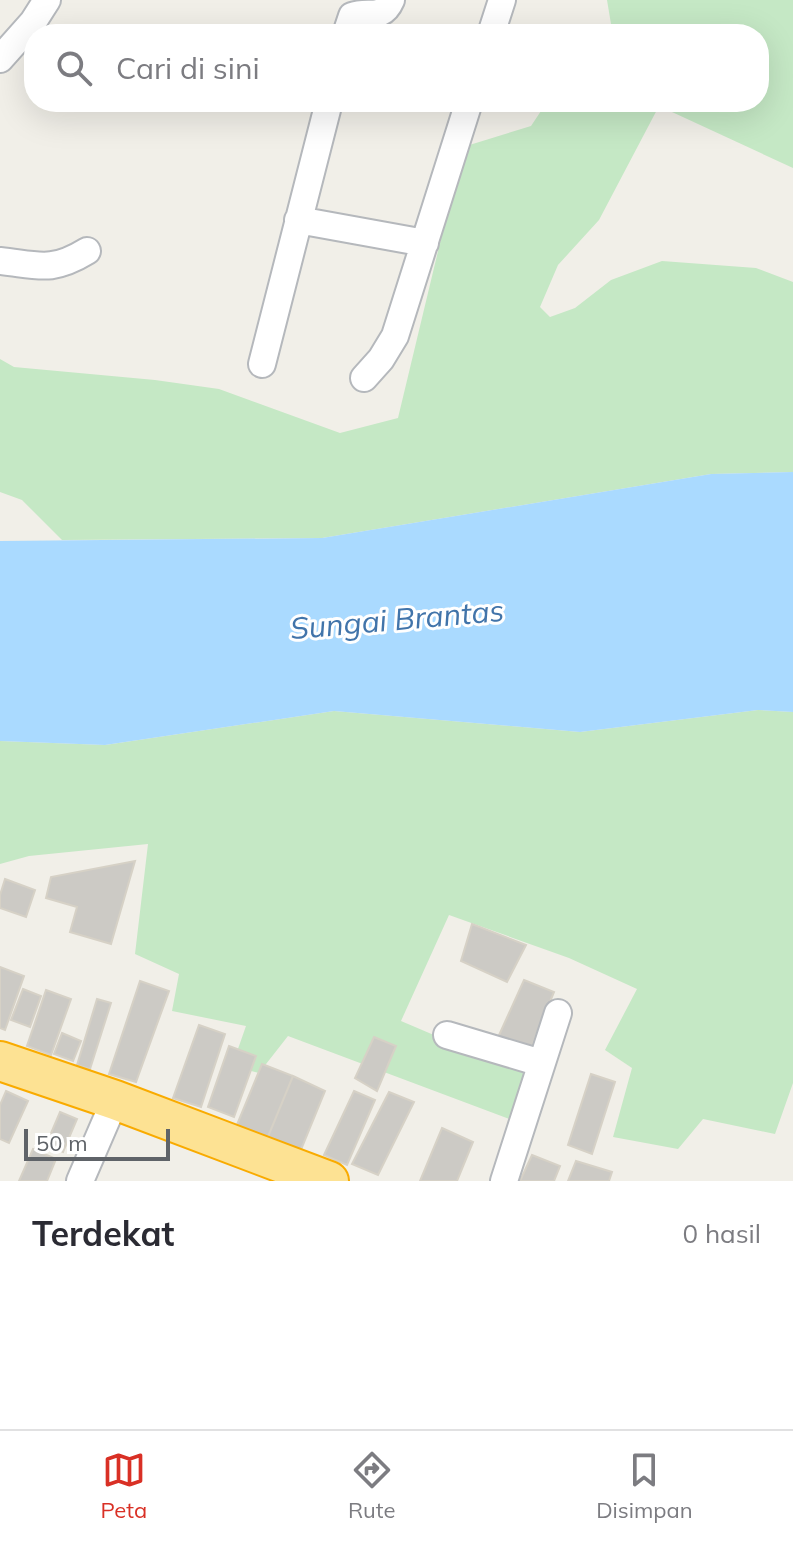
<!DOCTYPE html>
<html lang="id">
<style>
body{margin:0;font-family:Mulish,sans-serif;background:#f7f7f7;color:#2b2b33}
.scale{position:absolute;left:24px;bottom:20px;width:146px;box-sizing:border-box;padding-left:8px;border:4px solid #5f6368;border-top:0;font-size:22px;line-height:28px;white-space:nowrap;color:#5f6368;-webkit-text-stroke:6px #fff;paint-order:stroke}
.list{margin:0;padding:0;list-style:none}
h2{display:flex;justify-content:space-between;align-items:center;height:104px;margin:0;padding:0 32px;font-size:34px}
h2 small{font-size:26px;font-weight:400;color:#7c7c81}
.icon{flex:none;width:44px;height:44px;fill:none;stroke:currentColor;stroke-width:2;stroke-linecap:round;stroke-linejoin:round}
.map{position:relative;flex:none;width:793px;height:1181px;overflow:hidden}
.search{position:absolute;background:#fff;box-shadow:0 8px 32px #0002;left:24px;right:24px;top:24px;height:88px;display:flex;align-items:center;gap:20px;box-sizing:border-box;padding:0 28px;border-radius:32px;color:#7c7c81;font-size:30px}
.sheet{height:248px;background:#fff}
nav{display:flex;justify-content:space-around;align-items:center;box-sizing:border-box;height:112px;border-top:2px solid #e1e1e2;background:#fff;font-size:22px;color:#7c7c81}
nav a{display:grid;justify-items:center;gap:4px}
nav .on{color:#d93025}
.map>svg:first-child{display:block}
.green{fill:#c5e8c5}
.water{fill:#aadaff}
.building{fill:#cccac5;stroke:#d6d1c6;stroke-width:2}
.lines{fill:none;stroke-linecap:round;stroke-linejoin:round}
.minor-casing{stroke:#b5b8bc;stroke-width:30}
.highway-casing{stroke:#f9ab00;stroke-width:42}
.minor{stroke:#fff;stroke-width:26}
.highway{stroke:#fde293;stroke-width:38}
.labels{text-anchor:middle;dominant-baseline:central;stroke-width:6;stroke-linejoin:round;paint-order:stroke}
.water-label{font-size:30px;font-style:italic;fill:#4174aa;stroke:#fff}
</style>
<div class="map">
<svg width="793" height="1181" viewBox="0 0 793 1181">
<rect width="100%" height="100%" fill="#f1efe8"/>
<path class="green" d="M607,0H793V168L659,106L599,220L558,265L540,307L550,317L575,308L611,280L662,261L756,268L793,282V472L711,474L322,538L62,540L22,500L0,492V359L14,367L155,380L219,389L340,433L398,418L463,147L531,126L547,102H759V34H629L611,24Z
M758,710L793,712V1083L775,1134L703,1119L678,1149L613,1137L632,1068L605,1050L637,989L569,958L449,915L401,1021L546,1083L523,1124L288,1036L259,1073L232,1066L246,1026L172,1011L179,974L135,954L148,844L29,856L0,864V741L105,745L334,711L580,732Z"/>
<path class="water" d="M793,472V712L758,710L580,732L334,711L105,745L0,741V541L322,538L711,474Z"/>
<path class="building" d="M135,861L111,944L70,932L77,907L46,898L51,877Z
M5,879L35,890L26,917L0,908V895Z
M472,924L526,945L507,982L461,961Z
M0,967L24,976L5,1030L0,1028Z
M524,980L554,992L527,1058L495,1044Z
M140,981L169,991L136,1082L109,1074Z
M23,989L41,996L30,1027L11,1020Z
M46,990L71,999L51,1055L27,1046Z
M97,999L111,1003L90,1069L77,1065Z
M199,1025L225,1034L201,1107L173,1098Z
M62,1033L81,1041L73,1061L54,1054Z
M374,1037L396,1046L377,1091L355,1078Z
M229,1046L256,1056L234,1117L208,1107Z
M262,1064L293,1076L265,1144L234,1132Z
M591,1074L615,1082L592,1154L568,1145Z
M293,1076L325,1091L298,1157L265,1144Z
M6,1091L28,1101L9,1143L0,1139V1105Z
M354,1091L375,1100L347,1165L324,1155Z
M389,1092L414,1102L378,1175L352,1164Z
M60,1112L77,1119L63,1152L46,1145Z
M442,1128L473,1142L457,1181H420Z
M33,1149L56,1159L47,1181H19Z
M532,1155L560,1166L554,1181H520Z
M576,1161L612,1172L609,1181H568Z"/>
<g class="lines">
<g class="minor-casing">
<path id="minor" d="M346,34L352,16C369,10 382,21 391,0
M491,34L502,0
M0,59L33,22L47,0
M298,220L425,243
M0,261C38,265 51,273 87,251
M262,364L329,102
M364,378L381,359L395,336L469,102
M447,1035L541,1063
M80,1181L115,1100
M504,1181L558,1013"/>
</g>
<g class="highway-casing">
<path id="highway" d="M0,1061L115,1100L329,1181"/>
</g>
<use href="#minor" class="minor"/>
<use href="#highway" class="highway"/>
</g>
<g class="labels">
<g class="water-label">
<text transform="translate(397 619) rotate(-5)">Sungai Brantas</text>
</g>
</g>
</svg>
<div class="scale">50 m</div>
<div class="search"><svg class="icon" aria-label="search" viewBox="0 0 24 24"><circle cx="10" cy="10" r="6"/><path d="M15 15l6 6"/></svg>Cari di sini</div>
</div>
<section class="sheet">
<h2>Terdekat<small>0 hasil</small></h2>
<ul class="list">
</ul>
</section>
<nav>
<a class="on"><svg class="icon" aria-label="map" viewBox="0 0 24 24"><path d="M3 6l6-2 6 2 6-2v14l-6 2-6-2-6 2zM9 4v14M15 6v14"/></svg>Peta</a>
<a><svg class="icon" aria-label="directions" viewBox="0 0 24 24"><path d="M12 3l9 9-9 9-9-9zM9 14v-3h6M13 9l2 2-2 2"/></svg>Rute</a>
<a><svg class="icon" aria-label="saved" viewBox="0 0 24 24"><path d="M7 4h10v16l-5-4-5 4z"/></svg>Disimpan</a>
</nav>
